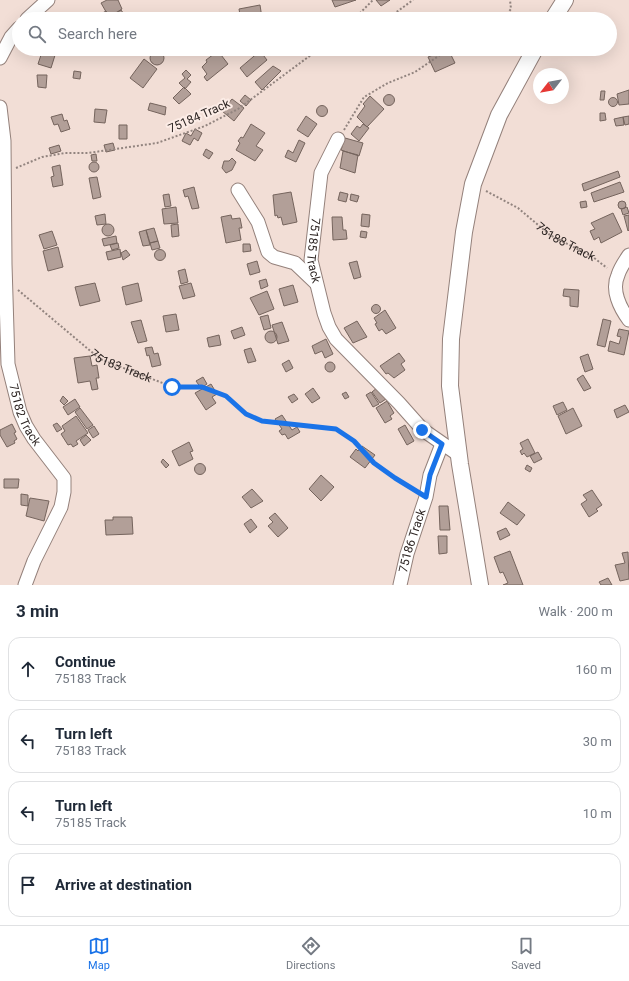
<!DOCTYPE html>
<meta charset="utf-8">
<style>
body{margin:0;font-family:Roboto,sans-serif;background:#f6f6f7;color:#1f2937}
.compass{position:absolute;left:533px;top:68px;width:36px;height:36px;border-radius:50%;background:#fff;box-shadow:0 4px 16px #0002;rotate:239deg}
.stop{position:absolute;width:12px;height:12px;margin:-9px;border:3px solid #1a73e8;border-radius:50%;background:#fff}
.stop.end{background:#1a73e8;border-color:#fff;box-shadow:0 1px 4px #0008}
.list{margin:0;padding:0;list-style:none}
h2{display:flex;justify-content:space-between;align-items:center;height:52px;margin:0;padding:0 16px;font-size:17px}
h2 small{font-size:13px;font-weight:400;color:#747a83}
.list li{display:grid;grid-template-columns:26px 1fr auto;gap:12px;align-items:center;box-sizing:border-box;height:64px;margin:0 8px 8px;padding:0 8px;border:1px solid #e0e1e3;border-radius:12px}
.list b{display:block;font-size:15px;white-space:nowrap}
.list p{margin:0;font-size:13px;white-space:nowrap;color:#747a83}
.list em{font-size:13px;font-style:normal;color:#747a83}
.icon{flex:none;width:22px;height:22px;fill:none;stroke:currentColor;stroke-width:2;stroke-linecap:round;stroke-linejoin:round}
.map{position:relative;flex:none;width:629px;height:585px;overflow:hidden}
.search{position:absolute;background:#fff;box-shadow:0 4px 16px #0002;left:12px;right:12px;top:12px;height:44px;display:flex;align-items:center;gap:10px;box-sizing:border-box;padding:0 14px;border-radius:22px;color:#747a83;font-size:15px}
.sheet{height:340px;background:#fff}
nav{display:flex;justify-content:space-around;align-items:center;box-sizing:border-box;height:56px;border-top:1px solid #e0e1e3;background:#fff;font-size:11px;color:#747a83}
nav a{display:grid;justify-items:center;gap:2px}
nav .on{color:#1a73e8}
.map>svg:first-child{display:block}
.building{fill:#b29f98;stroke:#75645d}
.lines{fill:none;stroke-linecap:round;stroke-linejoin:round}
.minor-casing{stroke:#94817b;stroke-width:15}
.tertiary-casing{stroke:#94817b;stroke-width:18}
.path{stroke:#92847f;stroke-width:2;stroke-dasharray:2 2;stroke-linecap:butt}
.minor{stroke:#fff;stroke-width:13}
.tertiary{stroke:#fff;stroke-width:16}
.route{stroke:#1a73e8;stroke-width:5}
.labels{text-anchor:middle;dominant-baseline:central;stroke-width:4;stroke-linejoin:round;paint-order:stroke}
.street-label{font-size:12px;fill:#2d2523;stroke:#fcece6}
</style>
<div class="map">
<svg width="629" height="585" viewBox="0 0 629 585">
<rect width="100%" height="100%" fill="#f2ded6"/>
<path class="building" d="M107,0H118L122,9L109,17L101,3Z
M332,0H356L335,7Z
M376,0H390L381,6Z
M260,5L262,18L237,19V15H240L239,9Z
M121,10L124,14L118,18L115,14Z
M106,11L109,17L112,15L114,19H98L100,18L99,15Z
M43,49L56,52L51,68L38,64Z
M448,49L455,63L435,72L428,57Z
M218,51L228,64L207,81L204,77L207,74L202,67L207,62L206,60Z
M260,51L267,60L247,77L240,68Z
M150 58a7 7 0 1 1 14 0a7 7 0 1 1-14 0Z
M144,59L157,69L143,88L130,78Z
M273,66L281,71L262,90L255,82Z
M186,70L191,75L187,79L191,82L185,89L179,83L185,78L182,74Z
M74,71L81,72L80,79L73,78Z
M37,75H47L46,88L38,87Z
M184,87L191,94L179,104L173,98Z
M629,90V104L619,105L617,94Z
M601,91H605L604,100H600Z
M383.5 100a5.5 5.5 0 1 1 11 0a5.5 5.5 0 1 1-11 0Z
M245,95L251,100L246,106L240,101Z
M370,96L384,109L367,127L357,117L365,106L363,104Z
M608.5 102a4.5 4.5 0 1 1 9 0a4.5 4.5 0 1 1-9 0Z
M232,99L244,108L234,121L222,111Z
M150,103L166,107L165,115L148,110Z
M316.5 111a5.5 5.5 0 1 1 11 0a5.5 5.5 0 1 1-11 0Z
M95,109L107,110L105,123L94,122Z
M600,113H605L606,120L600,121Z
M62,114L64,121L67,120L70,129L61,132L58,124L54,125L51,117Z
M306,116L317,124L308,137L297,130Z
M629,116V124L625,125L623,117Z
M623,117L624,125L616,126L614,119Z
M251,124L265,133L256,146L263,150L255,161L236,150L240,143L238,141L241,137L243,138Z
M363,124L369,128L359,141L351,134L357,126L360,128Z
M119,125H127V139H119Z
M195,129L202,133L198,141L194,138L190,145L182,141L186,133L191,136Z
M345,138L363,143L359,156L341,150Z
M299,140L305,143L296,162L285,157L288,150L293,153Z
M113,143L115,150L106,152L104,145Z
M59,145L61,151L51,154L49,148Z
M206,149L213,153L209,159L203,155Z
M343,151L358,155L355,173L340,168Z
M96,154L97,161H92L91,155Z
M232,158L236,162L232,170L226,173L222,168L224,161H229Z
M89 167a5 5 0 1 1 10 0a5 5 0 1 1-10 0Z
M60,165L63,185L53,187L51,177L54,176L52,167Z
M618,171L620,177L584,191L582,184Z
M97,177L101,197L93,199L89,178Z
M620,182L624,192L594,202L591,193Z
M194,187L199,208L192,209L188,196L185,197L183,190Z
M291,192L297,222L283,225L281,217L278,218L277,215L275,216L273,195Z
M340,192L348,194L346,202L338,200Z
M169,194L171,206L165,207L163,195Z
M351,194L359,196L357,202L350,200Z
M586,201L587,207L581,208L580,202Z
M618 205a4 4 0 1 1 8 0a4 4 0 1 1-8 0Z
M176,207L178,223L164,224L162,209Z
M627,207L629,213L623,215L621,209Z
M613,213L622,232L601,243L599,237L594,240L590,231L595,229L591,223Z
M105,214L106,224L97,225L95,216Z
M362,214L370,215L369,227L361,226Z
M231,215L232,219L240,218L242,228H239L241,240L226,243L221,217Z
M629,215V230L628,231L624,216Z
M332,217H342L343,230H346L347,239L333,240Z
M178,224L179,236L172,237L171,225Z
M102 230a6 6 0 1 1 12 0a6 6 0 1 1-12 0Z
M154,228L158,241L150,243L146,230Z
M146,230L150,245L143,246L139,232Z
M52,231L57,245L44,249L39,235Z
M361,231L367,232L366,238L360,237Z
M116,236L117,243L104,246L102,239Z
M158,241L160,248L152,250L150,243Z
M118,243L119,248L112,250L110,245Z
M243,244H250L251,251L243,252Z
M58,247L63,267L48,271L43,251Z
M120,249L121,257L108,260L106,252Z
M154.5 255a5.5 5.5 0 1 1 11 0a5.5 5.5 0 1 1-11 0Z
M126,250L130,255L123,260L121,253Z
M257,261L260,272L250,275L247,264Z
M357,261L361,277L354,279L349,263Z
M185,269L188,282L181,284L178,271Z
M266,279L268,286L261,289L259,281Z
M95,283L100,301L80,306L75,287Z
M138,283L142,301L126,305L122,287Z
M191,283L195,296L183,299L179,286Z
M293,285L298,302L284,306L279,289Z
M564,289L579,290L578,307L570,306V297L563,296Z
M267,291L274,309L259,315L250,298Z
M371.5 309a4.5 4.5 0 1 1 9 0a4.5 4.5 0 1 1-9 0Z
M385,310L396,328L386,334L382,329L379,331L375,324L377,323L374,318Z
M176,314L179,330L166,332L163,316Z
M268,315L271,328L264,330L260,317Z
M603,319L611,321L605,347L597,345Z
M141,320L147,341L138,343L131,322Z
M357,321L367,337L353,343L344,328Z
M282,322L289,341L278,344L272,325Z
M242,327L245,335L234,339L231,331Z
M619,329L629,331L624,355L608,351L610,341L619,344L621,337L617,336Z
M265 337a6 6 0 1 1 12 0a6 6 0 1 1-12 0Z
M219,335L221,345L209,347L207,338Z
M326,339L333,354L325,358L322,351L315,354L312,346Z
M152,347L154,354L158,353L161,365L152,367L149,355L147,356L145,348Z
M251,348L256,361L248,363L244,350Z
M399,353L405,361L401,364L405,370L394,378L388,373L386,374L380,366Z
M588,354L593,369L585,372L580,357Z
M90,356L92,366L97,365L99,378H96L98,389L92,390L90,381L78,383L74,358Z
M289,360L293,368L286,372L282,364Z
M325 367a5 5 0 1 1 10 0a5 5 0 1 1-10 0Z
M583,375L591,388L584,391L577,379Z
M203,377L207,384L201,388L196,381Z
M211,384L217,394L212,397L216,403L206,410L195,393Z
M378,387L386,399L380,403L372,392Z
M313,388L320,398L312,403L305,394Z
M346,392L349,397L345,399L342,394Z
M371,392L379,404L373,407L366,395Z
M294,394L298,399L292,403L288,397Z
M63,396L68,401L64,405L60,401Z
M75,399L80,407L68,415L63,407Z
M387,401L394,413L390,416L392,419L385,423L376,408Z
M563,402L567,410L557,415L553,406Z
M625,405L629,412L617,418L614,410Z
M80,408L93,425L87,429L75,412Z
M573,408L582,426L566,434L558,416Z
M282,415L292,430L297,427L300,432L288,439L285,434L282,435L279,431L282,429L275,419Z
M76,416L88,433L76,441L78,444L73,447L71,444L68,445L61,434L65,431L62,426Z
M57,423L62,429L57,432L53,425Z
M12,424L16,432L14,433L17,439L14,441L15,443L7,447L0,435V430Z
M405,425L414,441L407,445L398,429Z
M94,426L99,434L93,438L88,430Z
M86,435L91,440L84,446L80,440Z
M528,439L535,453L527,457L524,453L522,455L520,451L523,449L520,443Z
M189,442L193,451L190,452L193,459L179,466L172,451Z
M362,446L375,455L365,468L350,457L356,449L358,451Z
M538,452L542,459L534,463L530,456Z
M163,459L169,465L166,468L161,462Z
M194.5 469a5.5 5.5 0 1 1 11 0a5.5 5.5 0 1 1-11 0Z
M527,465L532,468L530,472L525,469Z
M321,475L334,487L321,501L309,489Z
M4,479H19L18,488H4Z
M252,489L263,501L251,508L242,497Z
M592,490L602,505L596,509L598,511L589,517L581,504L587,500L583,495Z
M21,494L28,495V506L21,505Z
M30,498L49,501L44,521L26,516Z
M508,502L525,515L517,525L500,513Z
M439,506H448L450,530H440Z
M275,513L288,528L278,537L268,526L273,522L269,518Z
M113,517H132L133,534L106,535L105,520H113Z
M251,519L257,527L250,533L244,524Z
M506,528L510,535L500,540L497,532Z
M438,536H447V553L439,554Z
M510,551L523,585H503L508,583L503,572L500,573L494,557Z
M628,552L629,579L620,581L615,565L625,563L622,553Z
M608,578L612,585H601L599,582Z"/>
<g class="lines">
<g class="minor-casing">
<g id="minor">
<path d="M27,19L48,0"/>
<path d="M0,58L11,37L19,28"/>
<path id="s3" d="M0,107L4,141L5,264L8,364L20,412L26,426L34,439L64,478V492L61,507L34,561L25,585"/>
<path id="s4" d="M338,139L321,173L311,260L324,313L329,327L336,339L399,403L423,430L459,455"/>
<path d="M238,190L258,222L268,252L274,257L295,263L316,283"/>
<path d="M629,255C625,261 620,268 618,275C611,290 620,308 629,320"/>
<path id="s5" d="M400,585L407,554L426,497L430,475L442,444"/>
</g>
</g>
<g class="tertiary-casing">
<path id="tertiary" d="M553,19L565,0
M480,585L460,464L450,386L451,339L464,232L473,184L499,115L535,49"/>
</g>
<g class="path">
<path d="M354,19L373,0"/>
<path d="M387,19L413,0"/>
<path d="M496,19L507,14L511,9L510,0"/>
<path d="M344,130L364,97L388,83L415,72L449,49"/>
<path d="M16,168L42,157L65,153H88L157,143L205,126L238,109L319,49"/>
<path id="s1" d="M486,191L518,208L550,235L593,257L607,268"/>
<path id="s2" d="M18,290L100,359L173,387H203L226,396L246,414L262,421L336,429L354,441L374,463L415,491"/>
</g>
<use href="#minor" class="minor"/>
<use href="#tertiary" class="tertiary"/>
</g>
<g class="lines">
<path class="route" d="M172,387H202L226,396L246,414L262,421L336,429L354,441L374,463L395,478L426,497L430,475L442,444L422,430"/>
</g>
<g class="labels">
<g class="street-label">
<text transform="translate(199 116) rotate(-24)">75184 Track</text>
<text stroke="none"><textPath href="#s1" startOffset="95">75188 Track</textPath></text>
<text stroke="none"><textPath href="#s4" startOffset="116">75185 Track</textPath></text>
<text stroke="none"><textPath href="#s2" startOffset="129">75183 Track</textPath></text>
<text stroke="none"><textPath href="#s3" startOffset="311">75182 Track</textPath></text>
<text stroke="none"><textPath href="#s5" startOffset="46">75186 Track</textPath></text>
</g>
</g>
</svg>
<svg class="compass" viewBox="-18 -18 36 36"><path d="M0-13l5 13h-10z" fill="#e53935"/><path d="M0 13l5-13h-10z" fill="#747a83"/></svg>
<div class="stop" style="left:172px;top:387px"></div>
<div class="stop end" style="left:422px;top:430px"></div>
<div class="search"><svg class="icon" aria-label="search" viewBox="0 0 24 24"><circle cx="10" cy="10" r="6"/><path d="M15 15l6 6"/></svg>Search here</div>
</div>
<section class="sheet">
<h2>3 min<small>Walk · 200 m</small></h2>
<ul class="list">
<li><svg class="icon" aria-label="ahead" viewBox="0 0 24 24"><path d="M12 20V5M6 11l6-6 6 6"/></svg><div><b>Continue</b><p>75183 Track</p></div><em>160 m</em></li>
<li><svg class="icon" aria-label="left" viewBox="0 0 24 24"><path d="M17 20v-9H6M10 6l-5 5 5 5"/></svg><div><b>Turn left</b><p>75183 Track</p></div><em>30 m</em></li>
<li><svg class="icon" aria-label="left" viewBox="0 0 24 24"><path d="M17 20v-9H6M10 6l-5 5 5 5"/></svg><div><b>Turn left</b><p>75185 Track</p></div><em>10 m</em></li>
<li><svg class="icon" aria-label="arrive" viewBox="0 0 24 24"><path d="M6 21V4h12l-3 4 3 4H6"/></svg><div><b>Arrive at destination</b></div></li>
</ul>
</section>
<nav>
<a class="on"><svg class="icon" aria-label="map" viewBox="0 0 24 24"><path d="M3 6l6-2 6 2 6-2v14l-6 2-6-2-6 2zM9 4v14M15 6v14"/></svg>Map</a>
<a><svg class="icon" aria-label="directions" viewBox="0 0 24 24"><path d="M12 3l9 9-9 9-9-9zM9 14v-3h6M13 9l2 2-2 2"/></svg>Directions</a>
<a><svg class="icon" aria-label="saved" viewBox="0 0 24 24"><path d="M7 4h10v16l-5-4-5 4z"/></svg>Saved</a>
</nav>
